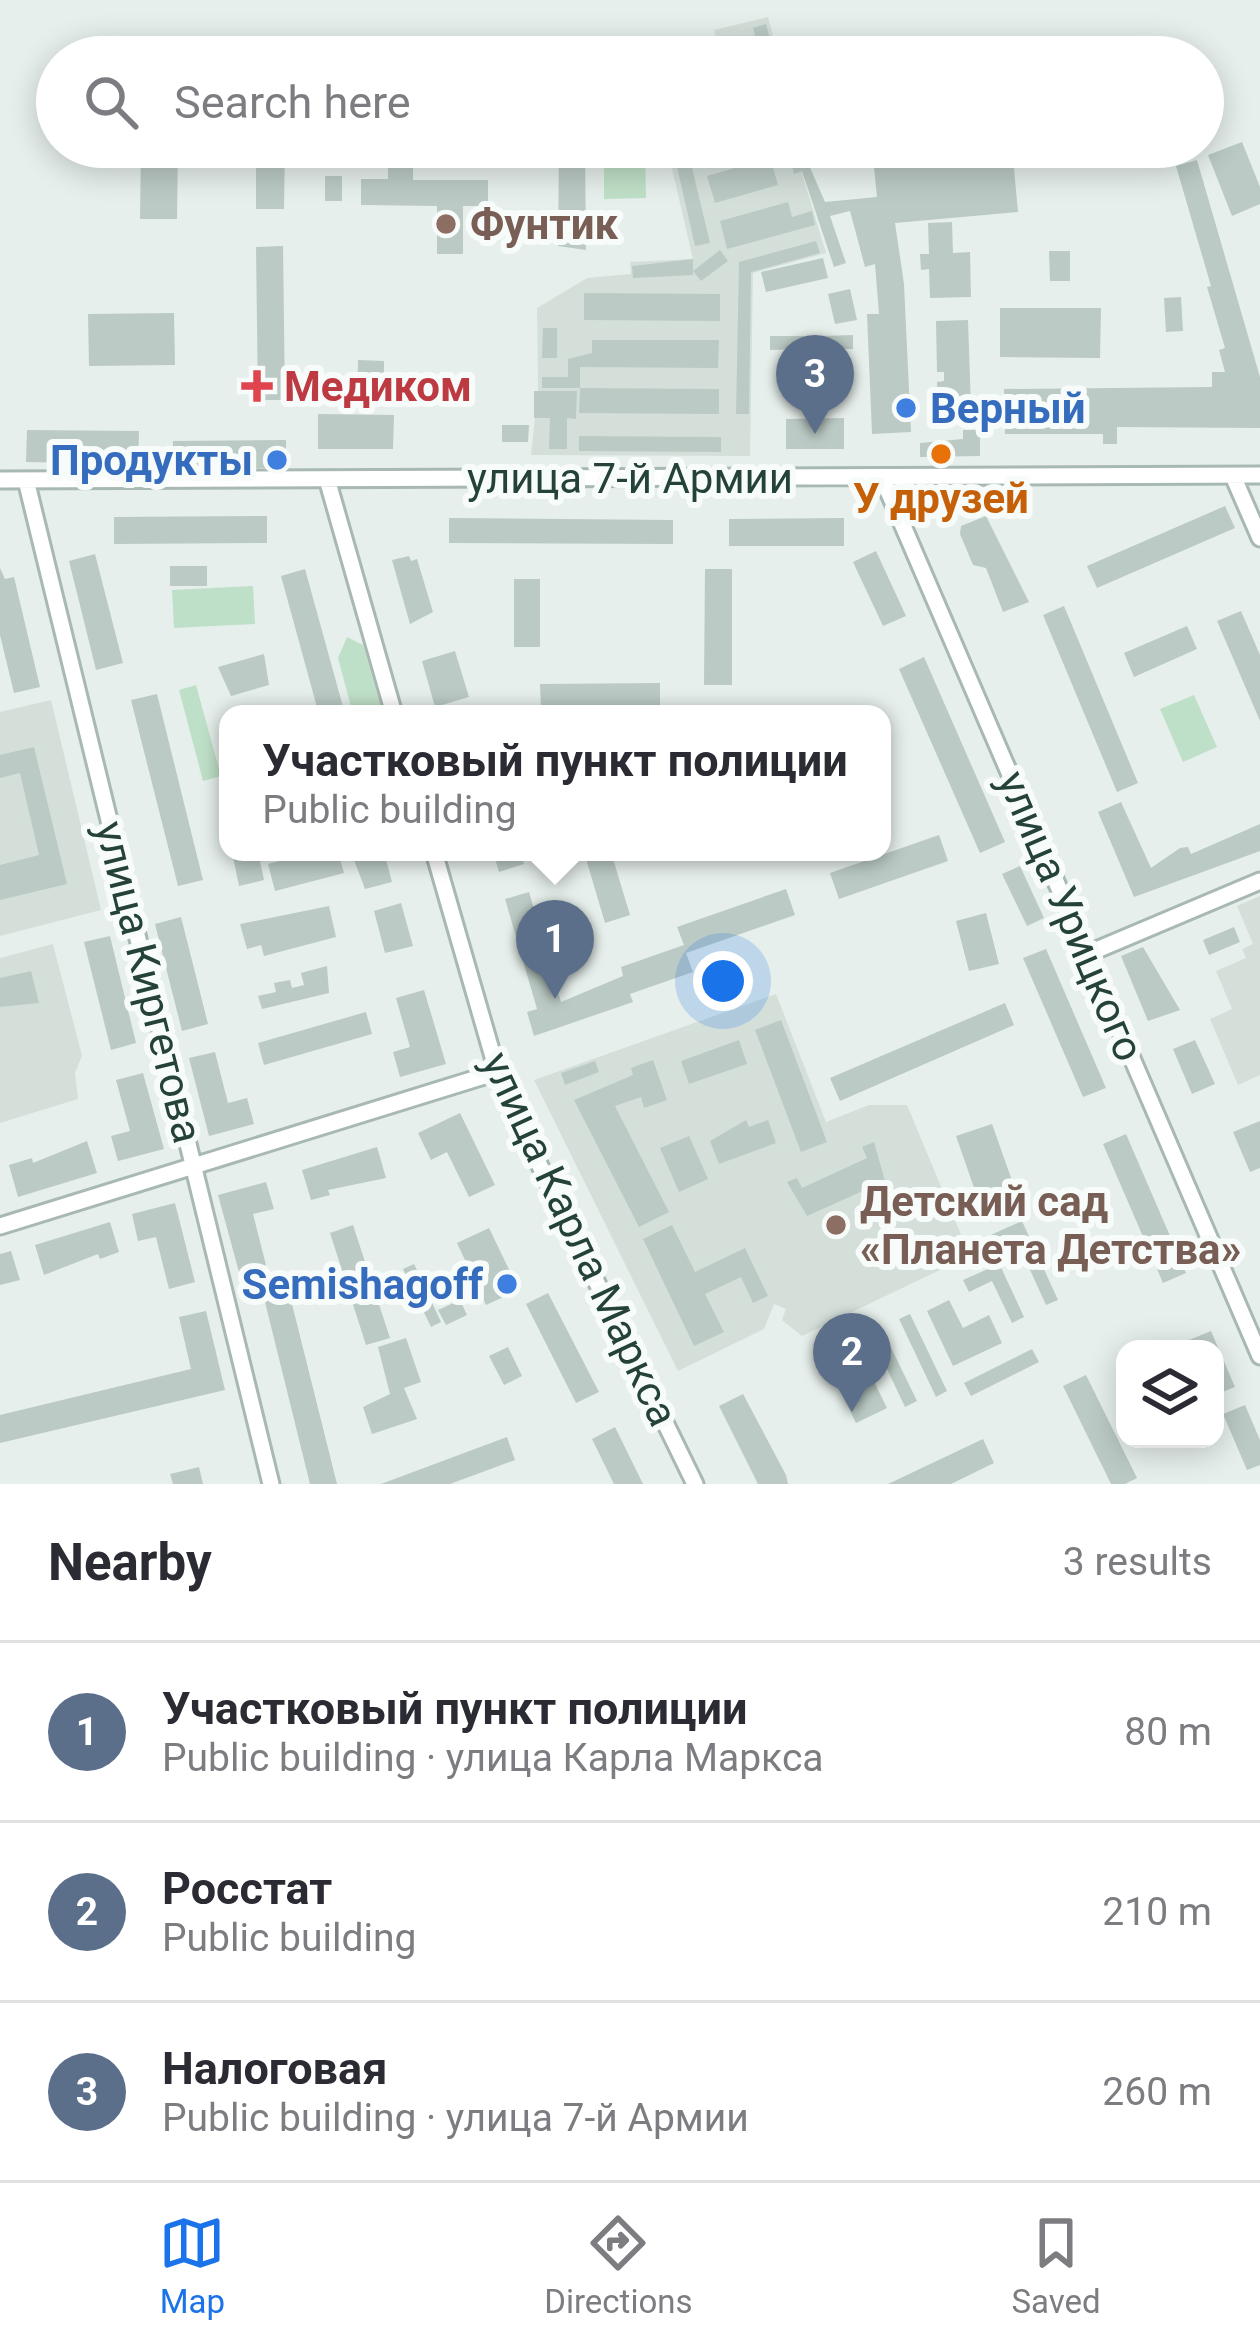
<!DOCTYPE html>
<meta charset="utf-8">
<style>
body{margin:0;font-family:Roboto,sans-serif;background:#f7f7f7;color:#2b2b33}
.controls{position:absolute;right:36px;bottom:36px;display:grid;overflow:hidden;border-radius:24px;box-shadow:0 6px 30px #0003}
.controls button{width:108px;height:108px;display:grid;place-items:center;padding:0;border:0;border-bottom:3px solid #e1e1e2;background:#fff;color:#2b2b33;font:60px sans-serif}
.you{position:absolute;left:723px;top:981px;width:42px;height:42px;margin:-30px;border:9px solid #fff;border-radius:50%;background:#1a73e8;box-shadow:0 0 0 18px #1a73e833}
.badge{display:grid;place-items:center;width:78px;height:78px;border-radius:50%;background:#1a73e8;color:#fff;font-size:39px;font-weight:700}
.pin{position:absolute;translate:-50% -99px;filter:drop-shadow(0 3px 6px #0008)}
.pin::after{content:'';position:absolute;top:63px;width:42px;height:36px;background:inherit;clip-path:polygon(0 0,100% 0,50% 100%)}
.popup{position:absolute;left:219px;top:705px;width:672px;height:156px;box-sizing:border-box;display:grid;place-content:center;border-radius:24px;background:#fff;filter:drop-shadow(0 3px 9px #0005);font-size:39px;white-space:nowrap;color:#7c7c81}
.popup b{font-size:45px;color:#2b2b33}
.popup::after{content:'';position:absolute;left:50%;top:100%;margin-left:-24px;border:24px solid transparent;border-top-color:#fff}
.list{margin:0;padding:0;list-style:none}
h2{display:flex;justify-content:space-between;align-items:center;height:156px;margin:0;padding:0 48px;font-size:51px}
h2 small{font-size:39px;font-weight:400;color:#7c7c81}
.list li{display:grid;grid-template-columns:78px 1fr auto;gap:36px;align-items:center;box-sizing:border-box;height:180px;padding:0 48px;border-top:3px solid #e1e1e2}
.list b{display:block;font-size:45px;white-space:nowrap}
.list p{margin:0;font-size:39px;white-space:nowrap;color:#7c7c81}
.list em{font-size:39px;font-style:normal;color:#7c7c81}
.icon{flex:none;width:66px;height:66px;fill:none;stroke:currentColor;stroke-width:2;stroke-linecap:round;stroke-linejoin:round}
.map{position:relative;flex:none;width:1260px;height:1484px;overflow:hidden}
.search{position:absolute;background:#fff;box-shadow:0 6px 30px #0003;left:36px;right:36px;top:36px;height:132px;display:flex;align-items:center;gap:30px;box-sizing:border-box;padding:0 42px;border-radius:66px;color:#7c7c81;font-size:45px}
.sheet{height:696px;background:#fff}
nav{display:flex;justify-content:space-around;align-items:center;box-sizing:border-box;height:168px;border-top:3px solid #e1e1e2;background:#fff;font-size:33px;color:#7c7c81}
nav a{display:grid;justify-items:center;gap:6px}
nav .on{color:#1a73e8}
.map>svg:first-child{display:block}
.built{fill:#d4dfda}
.green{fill:#bfe0c8}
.building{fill:#bbcac4}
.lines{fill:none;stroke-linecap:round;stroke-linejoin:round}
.minor-casing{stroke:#a8b8b2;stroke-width:21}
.minor{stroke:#fff;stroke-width:15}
.education-dot{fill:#8d6e63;stroke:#f7fbf9;stroke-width:4.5}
.health-dot{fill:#e0444e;stroke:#f7fbf9;stroke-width:4.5}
.shop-dot{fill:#3f7fe0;stroke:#f7fbf9;stroke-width:4.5}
.food-dot{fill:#e8710a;stroke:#f7fbf9;stroke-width:4.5}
.labels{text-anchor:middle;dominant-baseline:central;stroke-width:12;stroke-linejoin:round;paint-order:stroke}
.education-label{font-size:42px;font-weight:bold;fill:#785e54;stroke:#f7fbf9;text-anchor:start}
.health-label{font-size:42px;font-weight:bold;fill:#be3a42;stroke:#f7fbf9;text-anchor:start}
.shop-label{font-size:42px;font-weight:bold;fill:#366cbe;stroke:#f7fbf9;text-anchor:end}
.street-label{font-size:42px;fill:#24423a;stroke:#f7fbf9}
.food-label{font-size:42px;font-weight:bold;fill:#c56008;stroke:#f7fbf9}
</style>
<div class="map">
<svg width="1260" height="1484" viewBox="0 0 1260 1484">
<rect width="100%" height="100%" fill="#e6efeb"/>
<path class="built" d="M768,17L779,57H721L714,30Z
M744,147H803L809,170L802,173L826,253L753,273L750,456L531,455L538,390L537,308L587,278L631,274L630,262L693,259L670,160Z
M51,700L101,910L0,936V712Z
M1260,896V1075L1238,1085L1210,1019L1232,1009L1216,971L1246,958L1242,949L1253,944L1237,906Z
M53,944L82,1056L75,1073L78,1099L0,1123V958Z
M776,994L826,1122L869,1105H907L967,1249L965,1258L802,1336L782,1320L786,1309L774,1304L764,1329L678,1371L534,1080Z"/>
<path class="green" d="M604,147H645L646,198L604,199Z
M253,586L255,624L174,628L172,590Z
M347,637L363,645L383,714H353L338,658Z
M196,685L221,776L203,781L179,690Z
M1194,695L1217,747L1183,762L1160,709Z"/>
<path class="building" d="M766,24L775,57H761L753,28Z
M247,37L495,38L510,41V52L653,49L659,57H251Z
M1242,142L1260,187V204L1232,216L1208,155Z
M141,147H178L177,219H140Z
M256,147H285L284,209H256Z
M388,147H413V180H488V206H463V254H437V206L361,205V179H388Z
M559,147H585L586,250L558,246Z
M755,147H767L778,185L715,203L707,176L759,161Z
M787,147H801L825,202L877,197L872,147H1012L1018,212L895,223L904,284L911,432L872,434L867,314H879L875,264L865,267L850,211L830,216L846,263L834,267L802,171L794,174Z
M690,159L710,243L695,246L676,162Z
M1197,160L1260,377V428L1117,427V444H1103V434H1005L1004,389L1212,387V372H1225L1219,350L1225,348L1207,287L1211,286L1176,166Z
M325,176H342V201H325Z
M788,202L792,217L812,211L815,225L727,249L720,221Z
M952,222L953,253L970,252L971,297L930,298L929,269L921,270L920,254H929L928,223Z
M816,241L820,253L751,272L749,414H736L739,262Z
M283,246L285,400H258L256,247Z
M720,250L728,261L701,281L693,271Z
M1049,251H1070V281H1050Z
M823,258L828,278L766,292L761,272Z
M693,259V275L633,278L632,266Z
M850,289L857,320L835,324L828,294Z
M584,293L720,294V321L584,320Z
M1181,297L1183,331L1166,332L1164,298Z
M1000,308H1101L1100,358L1000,357Z
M174,313L175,365L89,366L88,314Z
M968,320L971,407L938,408L937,382L944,381V372H937L936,321Z
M543,328H557V358H542Z
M853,335V349H821V336Z
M770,336H805V349L770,350Z
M592,340H719L718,368L580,367V388H542V377H568V359L592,353Z
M358,360L384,361V401H357Z
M580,388L719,389V414L579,413Z
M534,391H577L576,419L567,418V449H549L550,418H534Z
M318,414L394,415L393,449H318Z
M844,418V449H786V419Z
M502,425H529L528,442H502Z
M27,430L139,431L138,464L26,462Z
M963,430H980V456L920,457V443L963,439Z
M579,436L721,437V452L579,451Z
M286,440V468H173V441Z
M1225,506L1235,528L1097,588L1087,566Z
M267,516V543L114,544V517Z
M986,516L1029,602L1003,612L986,568L973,565L960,534L961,526Z
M449,518L673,520V544L449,543Z
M844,518V546H729V519Z
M876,551L906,616L883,626L853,562Z
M95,554L123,663L96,670L69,561Z
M409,556L411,561L417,559L433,612L410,624L392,560Z
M170,566H207V586H170Z
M0,568L5,579L14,577L40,687L14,693L0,635Z
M305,569L345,714L318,711L281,576Z
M705,569H732V685H704Z
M514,579H540V647H514Z
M1064,606L1138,783L1117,792L1043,615Z
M1241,611L1260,655V721L1217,621Z
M1187,626L1197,649L1134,677L1124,653Z
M455,651L469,697L435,707L422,661Z
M264,654L269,685L231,696L218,667Z
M924,657L1005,842L980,853L899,669Z
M660,683V708H541L540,684Z
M157,694L203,880L178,886L131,700Z
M34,747L67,884L0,900V865L39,855L20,773L0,778V755Z
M1121,802L1151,868L1180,848L1188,847L1191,854L1260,824V851L1134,897L1098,812Z
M939,835L948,861L839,899L830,873Z
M232,852H258L264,880L239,886Z
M314,852H338L344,873L275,891L268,864Z
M351,852H384L392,882L365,889Z
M493,852H521L524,864L499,872Z
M584,852H611L630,915L605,923Z
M1020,866L1044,918L1027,926L1002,874Z
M786,889L795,915L686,953L693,972L630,994L633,1002L534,1036L527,1012L537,1009L505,899L529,892L561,1002L623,976L621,967L684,945L677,927Z
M401,903L413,946L385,953L374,911Z
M329,906L336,937L264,956L261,945L247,949L240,924Z
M986,913L999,964L969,971L956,921Z
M181,917L208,1024L182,1031L155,924Z
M1234,927L1240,942L1209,955L1203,940Z
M110,936L136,1043L111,1050L84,942Z
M1143,947L1180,1010L1148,1021L1121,956Z
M1046,949L1106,1088L1083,1097L1023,958Z
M327,966L329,993L262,1009L258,996L276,992L274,983L290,980L292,988L304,985L301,973Z
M31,971L39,1003L0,1007V978Z
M424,990L446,1064L400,1077L393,1052L410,1047L396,998Z
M1005,1003L1014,1025L840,1101L830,1078Z
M366,1012L372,1034L264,1065L258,1043Z
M781,1020L827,1142L801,1152L755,1030Z
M739,1040L747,1064L689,1084L681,1061Z
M1195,1040L1215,1084L1192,1094L1173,1049Z
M215,1052L228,1103L247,1098L254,1124L209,1136L189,1058Z
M653,1060L667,1100L644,1108L641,1097L615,1106L669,1212L639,1227L574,1100L633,1075L631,1068Z
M595,1061L599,1072L565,1085L561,1073Z
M143,1073L164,1149L118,1161L111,1136L130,1131L116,1080Z
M460,1113L495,1185L469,1197L447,1152L431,1160L418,1133Z
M746,1120L749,1127L768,1120L776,1143L719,1164L710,1141Z
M1260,1121V1168L1250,1172L1233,1132Z
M992,1124L1015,1189L979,1202L956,1136Z
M1126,1134L1186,1273L1163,1283L1103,1144Z
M689,1136L708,1179L679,1192L660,1148Z
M87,1141L97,1173L18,1197L9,1165L32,1158L33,1163Z
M874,1142L885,1181L807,1216L787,1182L797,1178L802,1188L867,1158L862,1147Z
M377,1147L386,1178L328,1190L330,1195L311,1200L302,1170Z
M266,1182L274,1209L253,1214L266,1265L239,1272L218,1195Z
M175,1203L195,1282L169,1289L156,1237L138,1241L132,1214Z
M1022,1221L1058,1300L1046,1305L1015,1237L992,1248L1024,1317L1012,1323L992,1281L969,1292L963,1280L988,1269L975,1242Z
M110,1222L119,1252L100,1259L98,1254L44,1275L35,1245Z
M353,1225L390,1338L366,1345L330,1233Z
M672,1225L695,1272L745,1248L768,1296L753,1303L741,1277L705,1294L724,1332L694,1346L643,1239Z
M489,1228L519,1290L486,1305L457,1243Z
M11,1251L20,1280L0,1285V1254Z
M414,1264L441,1322L431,1327L403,1269Z
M289,1292L337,1484H310L264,1298Z
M548,1293L599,1392L576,1403L526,1304Z
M460,1300L467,1315L446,1325L438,1310Z
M949,1300L963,1328L989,1315L1002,1343L953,1366L927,1311Z
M206,1311L225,1390L0,1443V1415L191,1369L179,1317Z
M910,1314L947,1391L936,1397L899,1319Z
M881,1327L917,1401L905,1407L870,1333Z
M1211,1331L1235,1387L1215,1395V1349H1193L1189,1340Z
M406,1338L421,1382L404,1388L417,1419L372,1434L363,1407L390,1394L378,1347Z
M508,1347L522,1376L504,1385L489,1356Z
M858,1349L887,1408L856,1423L827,1365Z
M1032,1349L1039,1362L971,1396L964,1383Z
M1086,1375L1137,1478L1125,1484H1111L1063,1386Z
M743,1394L786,1475L788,1484H758L719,1406Z
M1245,1405L1260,1440V1465L1247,1470L1223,1414Z
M615,1427L643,1484H614L592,1439Z
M507,1437L515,1460L450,1484H381Z
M983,1439L994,1463L951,1484H888Z
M199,1467L203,1484H173L170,1474Z"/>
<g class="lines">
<g class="minor-casing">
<path id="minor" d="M1233,476L1260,538
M882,477L1260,1356
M327,479L394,714
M0,480L1260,475
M26,480L271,1484
M434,852L502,1088L695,1484
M1087,954L1260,881
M0,1226L497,1072"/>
</g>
<use href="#minor" class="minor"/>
</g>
<g class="education-dot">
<circle cx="446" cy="224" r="12"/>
<circle cx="836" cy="1225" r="12"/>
</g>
<path class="health-dot" d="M251 368h12v12h12v12h-12v12h-12v-12h-12v-12h12z"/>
<g class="shop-dot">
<circle cx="906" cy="408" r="12"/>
<circle cx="277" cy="460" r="12"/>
<circle cx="507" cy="1284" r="12"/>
</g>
<circle class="food-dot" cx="941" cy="454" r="12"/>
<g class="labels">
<g class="education-label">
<text x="470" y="224">Фунтик</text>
<text x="860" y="1201">Детский сад<tspan x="860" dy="48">«Планета Детства»</tspan></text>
</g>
<g class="health-label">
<text x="284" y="386">Медиком</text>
</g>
<g class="shop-label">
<text x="930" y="408" text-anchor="start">Верный</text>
<text x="253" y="460">Продукты</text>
<text x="483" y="1284">Semishagoff</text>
</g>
<g class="street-label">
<text x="630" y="478">улица 7-й Армии</text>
<text transform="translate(1071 916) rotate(67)">улица Урицкого</text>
<text transform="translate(149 982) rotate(76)">улица Киргетова</text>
<text transform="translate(580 1239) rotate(65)">улица Карла Маркса</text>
</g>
<g class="food-label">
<text x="941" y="498">У друзей</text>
</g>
</g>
</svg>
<div class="controls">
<button><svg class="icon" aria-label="layers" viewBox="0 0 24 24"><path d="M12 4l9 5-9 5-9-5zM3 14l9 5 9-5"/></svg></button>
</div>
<div class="you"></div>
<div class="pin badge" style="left:555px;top:999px;background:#5c6f8a">1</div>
<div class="popup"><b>Участковый пункт полиции</b>Public building</div>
<div class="pin badge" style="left:852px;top:1412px;background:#5c6f8a">2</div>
<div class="pin badge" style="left:815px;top:434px;background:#5c6f8a">3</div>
<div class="search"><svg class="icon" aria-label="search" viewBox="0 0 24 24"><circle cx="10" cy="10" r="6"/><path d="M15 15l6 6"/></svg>Search here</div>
</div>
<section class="sheet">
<h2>Nearby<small>3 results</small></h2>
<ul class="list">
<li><span class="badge" style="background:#5c6f8a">1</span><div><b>Участковый пункт полиции</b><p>Public building · улица Карла Маркса</p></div><em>80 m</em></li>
<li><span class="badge" style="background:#5c6f8a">2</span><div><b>Росстат</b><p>Public building</p></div><em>210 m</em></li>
<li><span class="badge" style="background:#5c6f8a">3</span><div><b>Налоговая</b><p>Public building · улица 7-й Армии</p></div><em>260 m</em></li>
</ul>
</section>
<nav>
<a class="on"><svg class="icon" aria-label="map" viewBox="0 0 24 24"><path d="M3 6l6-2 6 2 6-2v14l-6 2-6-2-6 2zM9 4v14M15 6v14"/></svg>Map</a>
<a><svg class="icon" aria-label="directions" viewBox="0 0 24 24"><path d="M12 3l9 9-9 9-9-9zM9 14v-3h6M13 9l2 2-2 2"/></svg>Directions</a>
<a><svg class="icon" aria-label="saved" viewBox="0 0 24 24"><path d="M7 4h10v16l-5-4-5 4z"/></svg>Saved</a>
</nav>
